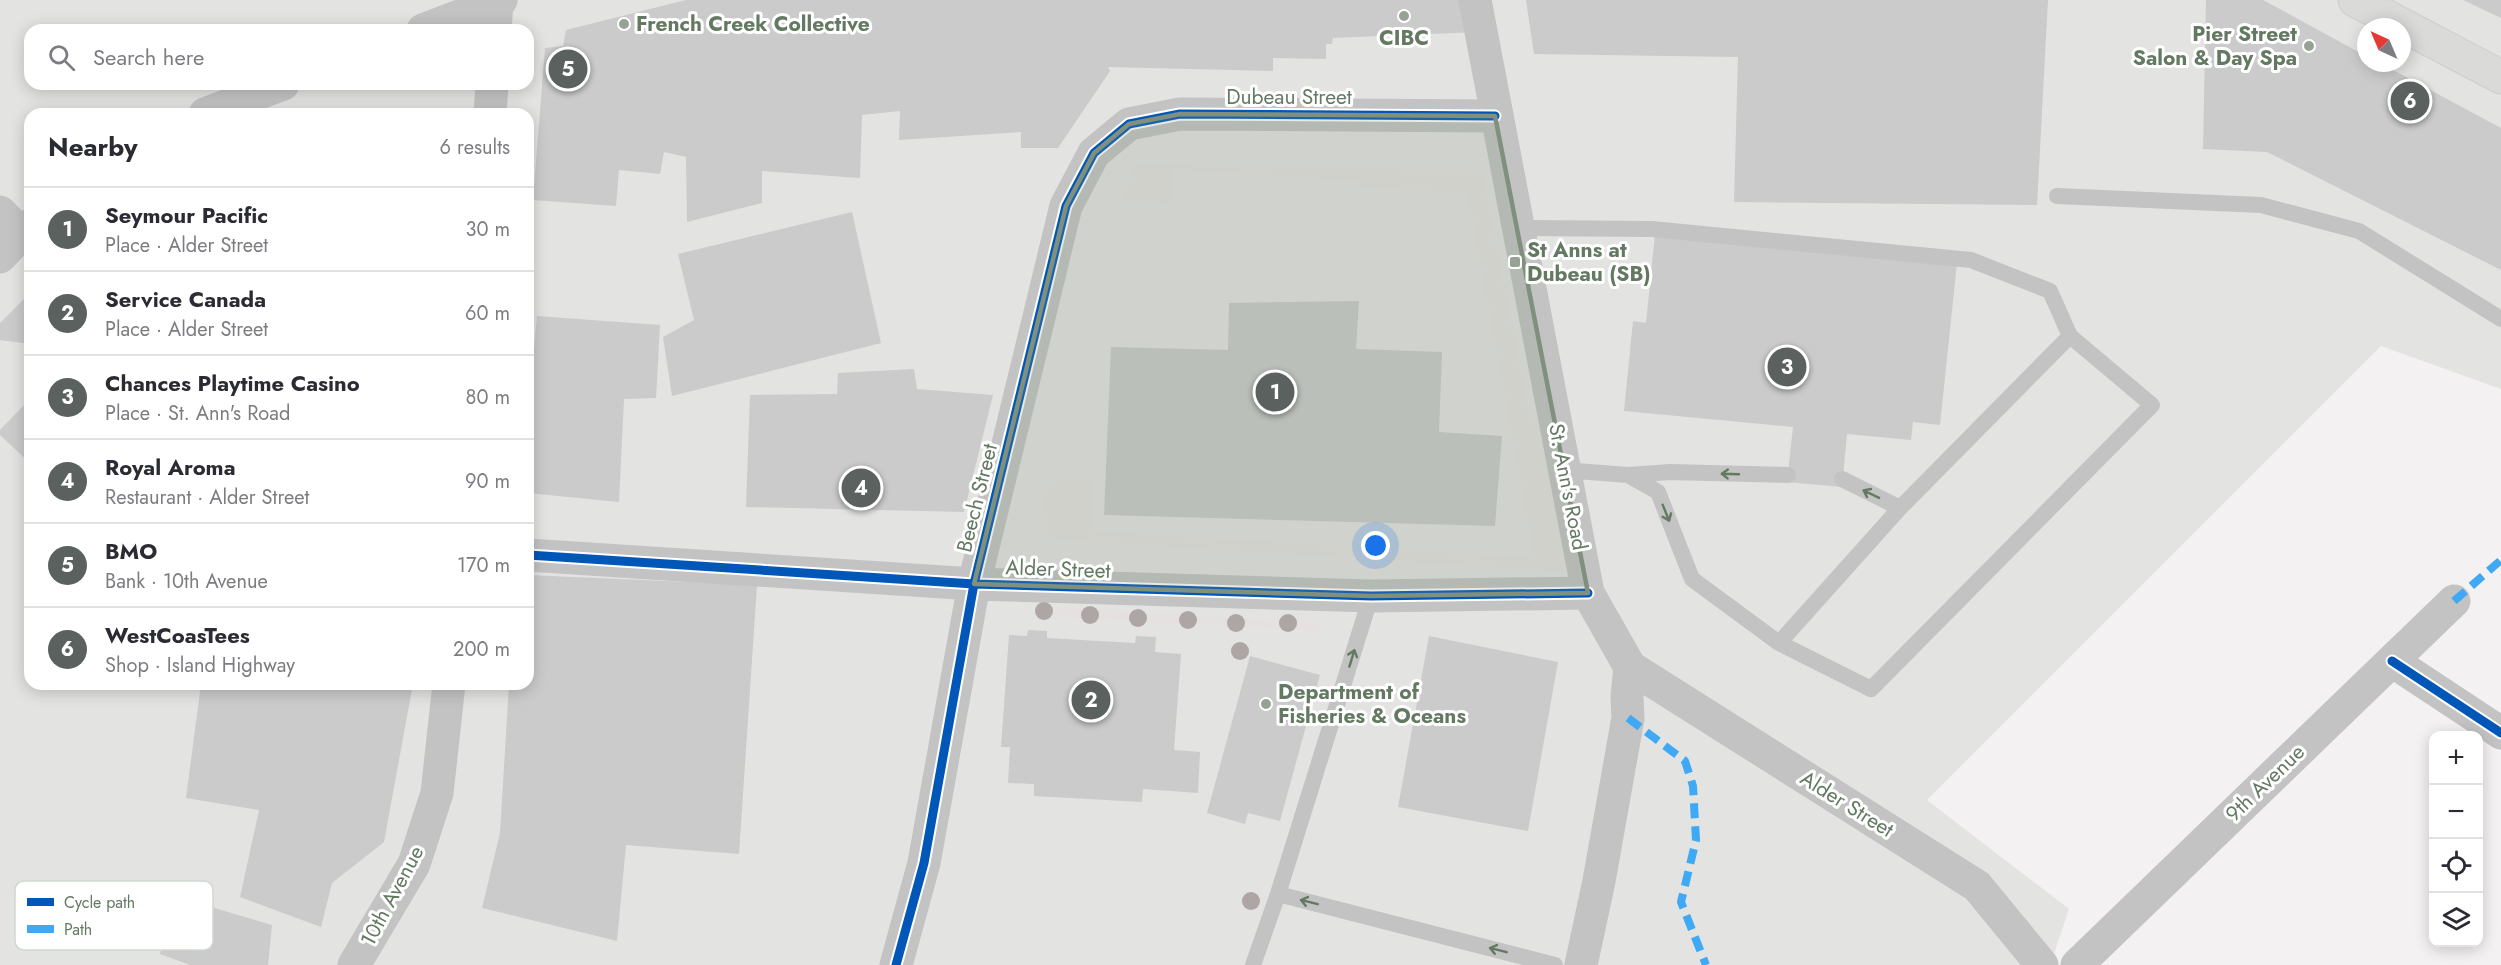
<!DOCTYPE html>
<meta charset="utf-8">
<style>
body{margin:0;font-family:Jost,sans-serif;background:#f2f2f3;color:#2b2b33}
.controls{position:absolute;right:18px;bottom:18px;display:grid;overflow:hidden;border-radius:12px;box-shadow:0 3px 15px #0003}
.controls button{width:54px;height:54px;display:grid;place-items:center;padding:0;border:0;border-bottom:2px solid #e1e1e2;background:#fff;color:#2b2b33;font:30px sans-serif}
.compass{position:absolute;left:2357px;top:18px;width:54px;height:54px;border-radius:50%;background:#fff;box-shadow:0 3px 15px #0003;rotate:316deg}
.you{position:absolute;left:1376px;top:546px;width:21px;height:21px;margin:-15px;border:4px solid #fff;border-radius:50%;background:#1a73e8;box-shadow:0 0 0 9px #1a73e833}
.badge{display:grid;place-items:center;width:39px;height:39px;border-radius:50%;background:#5b615f;color:#fff;font-size:20px;font-weight:700}
.pin{position:absolute;translate:-50% -50%;border:3px solid #fff;box-shadow:0 2px 6px #0006}
.list{margin:0;padding:0;list-style:none}
h2{display:flex;justify-content:space-between;align-items:center;height:78px;margin:0;padding:0 24px;font-size:26px}
h2 small{font-size:20px;font-weight:400;color:#7c7c81}
.list li{display:grid;grid-template-columns:39px 1fr auto;gap:18px;align-items:center;box-sizing:border-box;height:84px;padding:0 24px;border-top:2px solid #e1e1e2}
.list b{display:block;font-size:22px;white-space:nowrap}
.list p{margin:0;font-size:20px;white-space:nowrap;color:#7c7c81}
.list em{font-size:20px;font-style:normal;color:#7c7c81}
.icon{flex:none;width:33px;height:33px;fill:none;stroke:currentColor;stroke-width:2;stroke-linecap:round;stroke-linejoin:round}
.map{position:relative;flex:none;width:2501px;height:965px;overflow:hidden}
.search{position:absolute;background:#fff;box-shadow:0 3px 15px #0003;left:24px;top:24px;width:510px;height:66px;display:flex;align-items:center;gap:15px;box-sizing:border-box;padding:0 21px;border-radius:18px;color:#7c7c81;font-size:22px}
.panel{position:absolute;background:#fff;box-shadow:0 3px 15px #0003;left:24px;top:108px;width:510px;height:582px;border-radius:18px}
.map>svg:first-child{display:block}
.built{fill:#e3e3e2;fill-rule:evenodd}
.green{fill:#e5e1e0}
.building{fill:#cacbca}
.lines{fill:none;stroke-linecap:round;stroke-linejoin:round}
.primary-casing{stroke:#cdcdcd;stroke-width:35}
.service{stroke:#c2c3c2;stroke-width:16}
.minor{stroke:#c2c3c2;stroke-width:33}
.tertiary{stroke:#c2c3c2;stroke-width:33}
.primary{stroke:#dadad9;stroke-width:33}
.quiet{stroke:#3fa9f5;stroke-width:8;stroke-dasharray:15 8;stroke-linecap:butt}
.cycleway-casing{stroke:#fff;stroke-width:13}
.cycleway{stroke:#0057b8;stroke-width:9}
.tree{fill:#aea6a4}
.oneway{stroke:#647962}
.marked{fill:#80907e;fill-opacity:0.2;stroke:#80907e;stroke-width:4.5;stroke-linejoin:round}
.poi-dot{fill:#96a394;stroke:#fff;stroke-width:2}
.labels{text-anchor:middle;dominant-baseline:central;stroke-width:6;stroke-linejoin:round;paint-order:stroke}
.poi-label{font-size:21px;font-weight:bold;fill:#647962;stroke:#fff;text-anchor:start}
.street-label{font-size:21px;fill:#647962;stroke:#fff}
.key{fill:#fff;stroke:#d0d7d0;stroke-width:1.5}
.key-label{font-size:16px;fill:#647962}
</style>
<div class="map">
<svg width="2501" height="965" viewBox="0 0 2501 965">
<rect width="100%" height="100%" fill="#f3f1f2"/>
<path class="built" d="M0,0H2501V389L2381,346L1927,800L2069,909L2050,965H0ZM2366,27H2402V63H2366ZM30,30H528V84H30ZM30,114H528V684H30Z"/>
<path class="green" d="M1133,165L1481,170L1530,423L1543,420L1573,572L1051,539L1040,522L1051,478L1093,481L1090,531L1535,558L1468,193L1360,187V181L1173,169L1171,203L1124,200Z
M1047,606L1318,623L1317,631L1047,617Z"/>
<path class="building" d="M686,0H1472L1478,32L1333,38L1332,44H1326V59L1273,58V71L1108,67L1110,71L1058,148H1021V132L899,140L900,111L862,115L860,178L762,171V203L687,222L686,157L664,152L660,174L619,170L616,206L533,200L545,48L563,46L566,30Z
M1526,0H2048L2037,205L1734,202L1738,57L1534,54Z
M2206,0H2263L2366,56V63H2380L2501,128V270L2267,152L2203,149Z
M2463,0H2501V18Z
M852,212L881,343L672,396L663,337L694,320L678,254Z
M1655,234L1957,263L1940,425L1913,422L1911,440L1847,434L1842,487L1787,482L1793,427L1624,411L1633,321L1646,323Z
M30,293V344L0,340V323Z
M1359,301L1356,349L1442,352L1439,432L1502,436L1495,526L1104,515L1111,347L1228,350L1229,303Z
M537,316L660,325L656,398L624,399L619,502L528,493V414Z
M914,369L917,389L993,395L964,512L746,507L750,395L837,394L838,373Z
M30,399V463L0,435V430Z
M528,575L757,585L739,854L626,845L617,941L482,908L500,833L509,684H528Z
M1028,630L1047,631V638L1135,643L1136,636L1156,637L1155,652L1181,654L1174,750L1200,752L1198,793L1143,789L1142,802L1034,796V784L1008,783L1010,747H1001L1009,635L1027,636Z
M1429,636L1558,662L1528,831L1398,807Z
M1250,656L1320,675L1280,821L1248,813L1245,824L1207,813Z
M201,684H413L384,842L332,883L321,927L240,897L259,810L186,798Z
M174,896L272,925L268,965H190L160,954Z"/>
<g class="lines">
<g class="primary-casing">
<path id="primary" d="M2355,0L2501,77"/>
</g>
<path class="service" d="M2057,196L2261,205L2359,231L2501,319
M1519,228L1652,229L1971,260L2050,291L2070,336
M2070,336L2152,405L1871,689L1779,643L1900,508Z
M1564,470L1628,475L1658,492L1692,579L1779,643
M1628,475L1670,472L1788,475
M1842,479L1900,508
M1371,596L1278,894L1555,965
M1253,965L1278,894"/>
<path class="minor" d="M495,30L497,2
M490,114L492,84
M528,555L974,584L1371,596L1588,593
M2392,661L2501,733
M354,965L414,864L437,793L449,684
M896,965L924,863L974,584L1066,206L1094,153L1129,124L1180,114L1495,116
M1581,965L1599,881L1628,718L1627,697L1630,667
M2077,965L2454,601"/>
<path class="tertiary" d="M1475,0L1588,593L1630,667L1977,886L2042,965
M423,30L501,0
M205,114L283,84
M0,212L21,234
M0,257L30,225"/>
<use href="#primary" class="primary"/>
<path class="quiet" d="M2454,601L2501,560
M1628,718L1685,761L1693,786L1696,840L1681,902L1706,965"/>
<g class="cycleway-casing">
<path id="cycleway" d="M528,555L974,584L1371,596L1588,593
M2392,661L2501,733
M896,965L924,863L974,584L1066,206L1094,153L1129,124L1180,114L1495,116"/>
</g>
<use href="#cycleway" class="cycleway"/>
</g>
<g class="tree">
<circle cx="1044" cy="611" r="9"/>
<circle cx="1090" cy="615" r="9"/>
<circle cx="1138" cy="618" r="9"/>
<circle cx="1188" cy="620" r="9"/>
<circle cx="1236" cy="623" r="9"/>
<circle cx="1288" cy="623" r="9"/>
<circle cx="1240" cy="651" r="9"/>
<circle cx="1251" cy="901" r="9"/>
</g>
<defs><path id="oneway-shaft" d="M-6 0H5M1.5-3L5.5 0L1.5 3" fill="none" stroke-width="1.6" stroke-linecap="round" stroke-linejoin="round" transform="scale(1.5)"/></defs>
<g class="oneway">
<use href="#oneway-shaft" transform="translate(1730 474) rotate(-178)"/>
<use href="#oneway-shaft" transform="translate(1871 494) rotate(-154)"/>
<use href="#oneway-shaft" transform="translate(1666 513) rotate(68)"/>
<use href="#oneway-shaft" transform="translate(1352 658) rotate(-73)"/>
<use href="#oneway-shaft" transform="translate(1309 902) rotate(-166)"/>
<use href="#oneway-shaft" transform="translate(1498 950) rotate(-166)"/>
</g>
<path class="marked" d="M1180,114L1495,116L1588,593L1371,596L974,584L1066,206L1094,153L1129,124Z"/>
<g class="poi-dot">
<circle cx="1404" cy="16" r="6"/>
<circle cx="624" cy="24" r="6"/>
<circle cx="2309" cy="46" r="6"/>
<rect x="1509" y="256" width="12" height="12" rx="3"/>
<circle cx="1266" cy="704" r="6"/>
</g>
<g class="labels">
<g class="poi-label">
<text x="636" y="24">French Creek Collective</text>
<text x="2297" y="34" text-anchor="end">Pier Street<tspan x="2297" dy="24">Salon &amp; Day Spa</tspan></text>
<text x="1404" y="38" text-anchor="middle">CIBC</text>
<text x="1527" y="250">St Anns at<tspan x="1527" dy="24">Dubeau (SB)</tspan></text>
<text x="1278" y="692">Department of<tspan x="1278" dy="24">Fisheries &amp; Oceans</tspan></text>
</g>
<g class="street-label">
<text x="1289" y="97">Dubeau Street</text>
<text transform="translate(1568 487) rotate(79)">St. Ann's Road</text>
<text transform="translate(977 498) rotate(-76)">Beech Street</text>
<text transform="translate(1058 569) rotate(2)">Alder Street</text>
<text transform="translate(2265 783) rotate(-44)">9th Avenue</text>
<text transform="translate(1847 804) rotate(32)">Alder Street</text>
<text transform="translate(392 896) rotate(-62)">10th Avenue</text>
</g>
</g>
<rect x="15" y="881" width="198" height="69" rx="9" class="key"/>
<rect x="27" y="898" width="27" height="8" fill="#0057b8"/>
<rect x="27" y="925" width="27" height="8" fill="#3fa9f5"/>
<g class="key-label">
<text x="64" y="908">Cycle path</text>
<text x="64" y="935">Path</text>
</g>
</svg>
<div class="controls">
<button>+</button>
<button>−</button>
<button><svg class="icon" aria-label="locate" viewBox="0 0 24 24"><circle cx="12" cy="12" r="6"/><path d="M12 2v4M12 18v4M2 12h4M18 12h4"/></svg></button>
<button><svg class="icon" aria-label="layers" viewBox="0 0 24 24"><path d="M12 4l9 5-9 5-9-5zM3 14l9 5 9-5"/></svg></button>
</div>
<svg class="compass" viewBox="-18 -18 36 36"><path d="M0-13l5 13h-10z" fill="#e53935"/><path d="M0 13l5-13h-10z" fill="#7c7c81"/></svg>
<div class="you"></div>
<div class="pin badge" style="left:1275px;top:392px">1</div>
<div class="pin badge" style="left:1091px;top:700px">2</div>
<div class="pin badge" style="left:1787px;top:367px">3</div>
<div class="pin badge" style="left:861px;top:488px">4</div>
<div class="pin badge" style="left:568px;top:69px">5</div>
<div class="pin badge" style="left:2410px;top:101px">6</div>
<div class="search"><svg class="icon" aria-label="search" viewBox="0 0 24 24"><circle cx="10" cy="10" r="6"/><path d="M15 15l6 6"/></svg>Search here</div>
<section class="panel">
<h2>Nearby<small>6 results</small></h2>
<ul class="list">
<li><span class="badge">1</span><div><b>Seymour Pacific</b><p>Place · Alder Street</p></div><em>30 m</em></li>
<li><span class="badge">2</span><div><b>Service Canada</b><p>Place · Alder Street</p></div><em>60 m</em></li>
<li><span class="badge">3</span><div><b>Chances Playtime Casino</b><p>Place · St. Ann's Road</p></div><em>80 m</em></li>
<li><span class="badge">4</span><div><b>Royal Aroma</b><p>Restaurant · Alder Street</p></div><em>90 m</em></li>
<li><span class="badge">5</span><div><b>BMO</b><p>Bank · 10th Avenue</p></div><em>170 m</em></li>
<li><span class="badge">6</span><div><b>WestCoasTees</b><p>Shop · Island Highway</p></div><em>200 m</em></li>
</ul>
</section>
</div>
